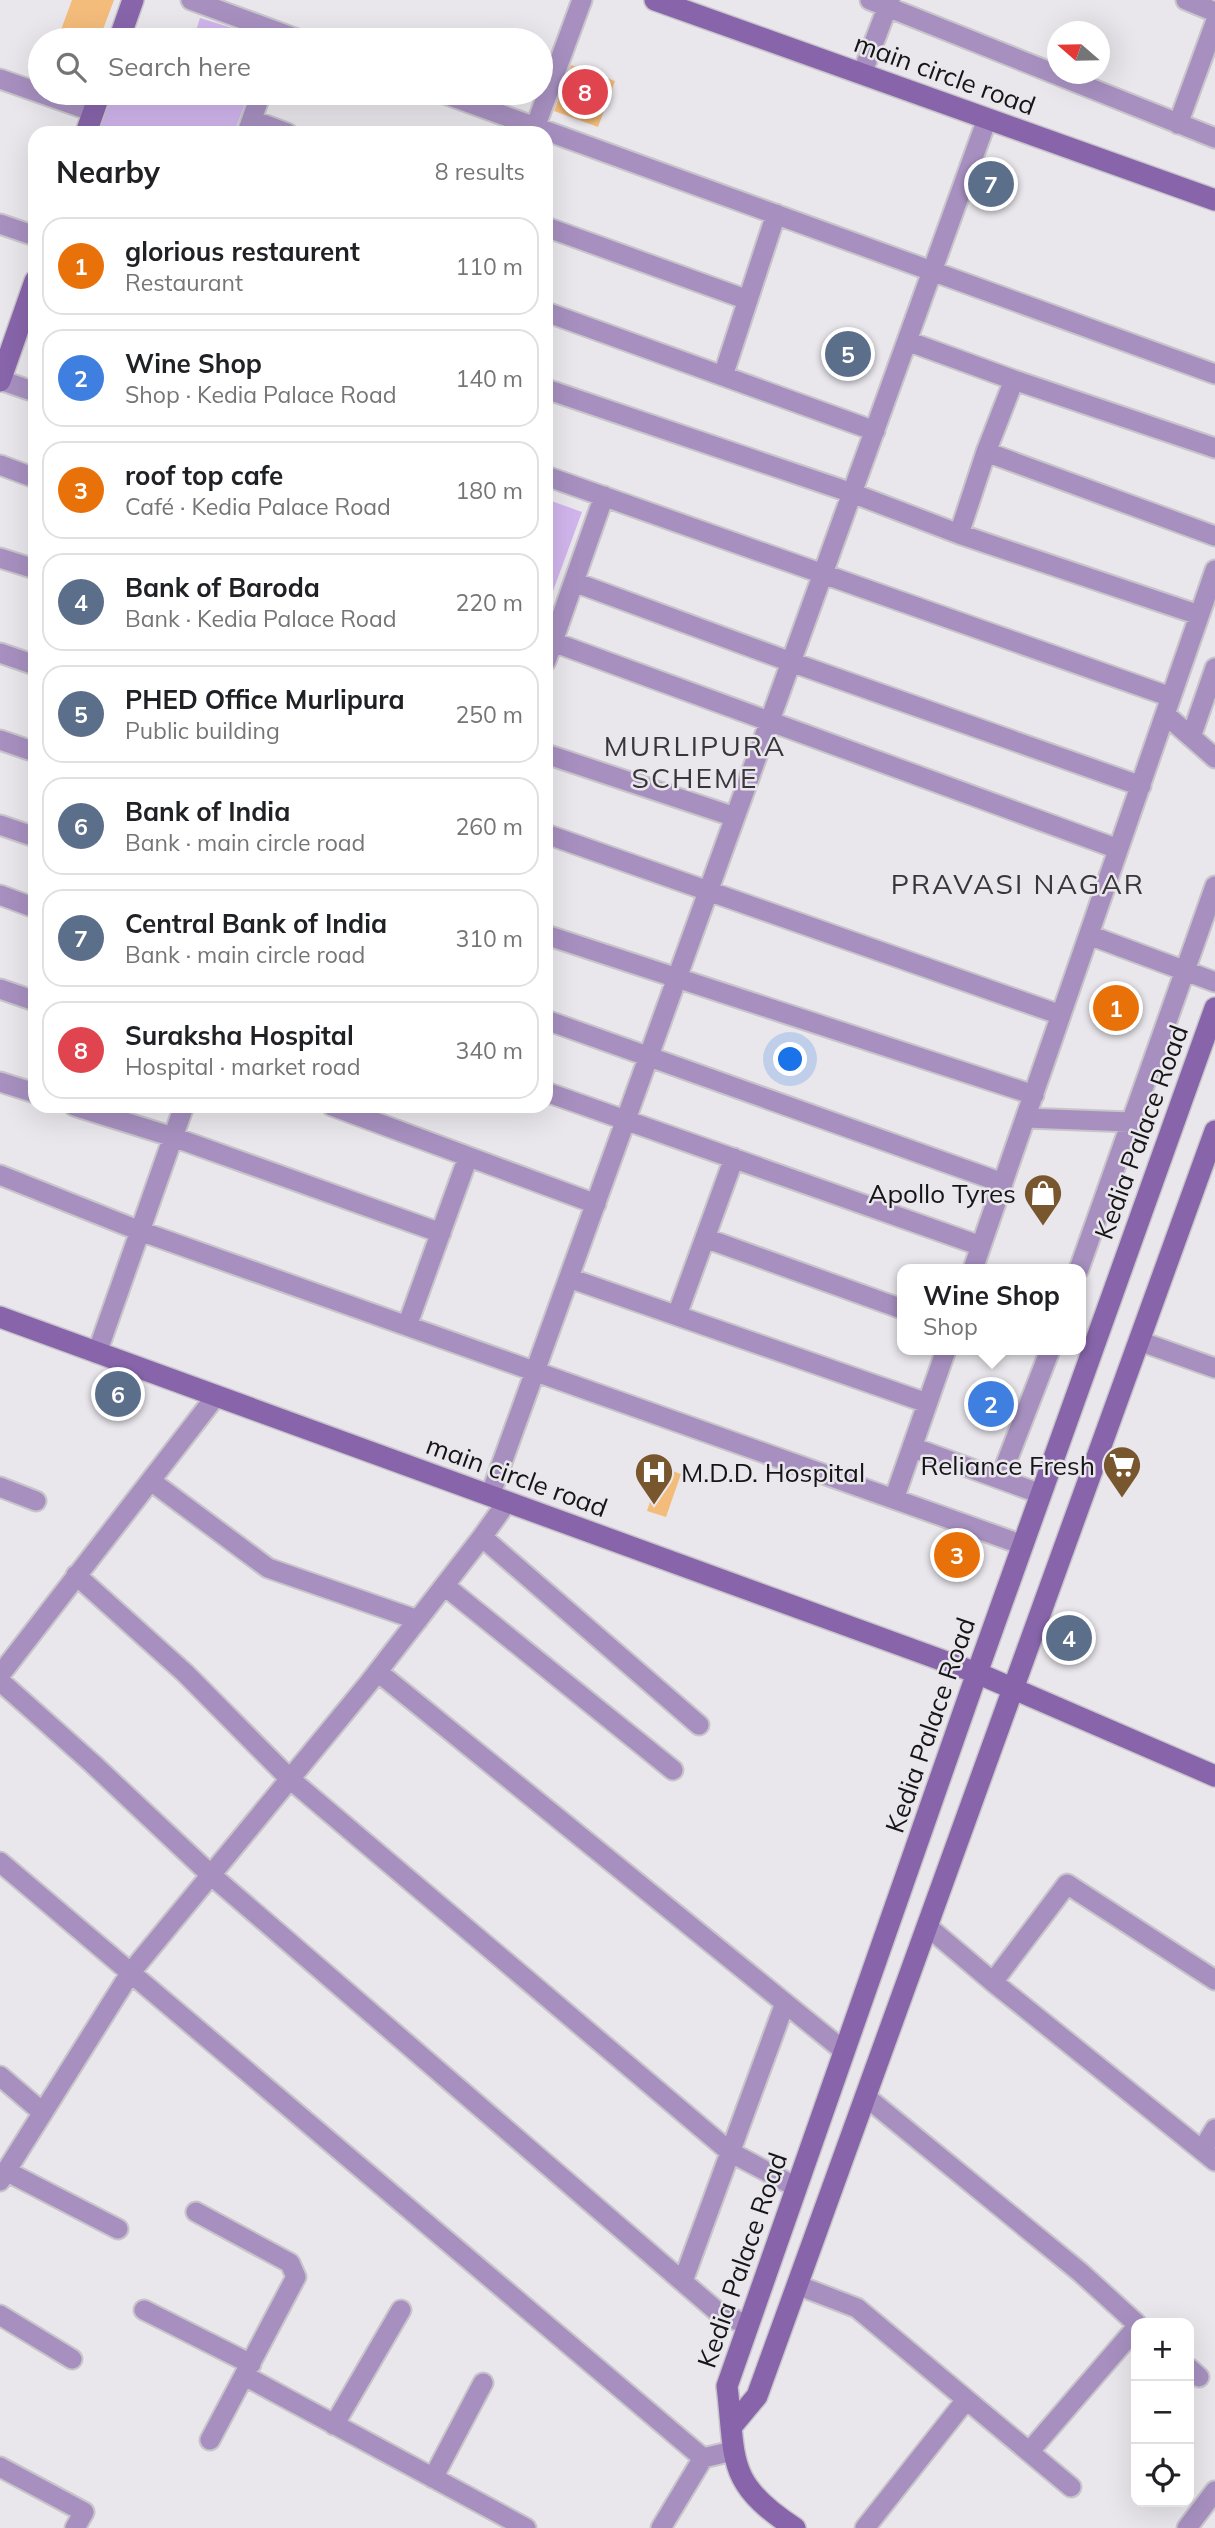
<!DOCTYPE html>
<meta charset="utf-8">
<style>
body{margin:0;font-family:Mulish,sans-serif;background:#f2f2f2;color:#202124}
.controls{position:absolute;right:21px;bottom:21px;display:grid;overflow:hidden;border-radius:14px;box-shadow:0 7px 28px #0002}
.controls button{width:63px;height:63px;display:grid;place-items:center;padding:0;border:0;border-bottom:2px solid #e0e0e0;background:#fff;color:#202124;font:35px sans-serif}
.compass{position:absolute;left:1047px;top:21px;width:63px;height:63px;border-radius:50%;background:#fff;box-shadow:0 7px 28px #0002;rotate:290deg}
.you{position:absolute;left:791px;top:1060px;width:24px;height:24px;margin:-18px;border:5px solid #fff;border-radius:50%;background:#1a73e8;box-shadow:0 0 0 10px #1a73e833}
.badge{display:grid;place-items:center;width:46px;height:46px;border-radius:50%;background:#111827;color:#fff;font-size:23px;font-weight:700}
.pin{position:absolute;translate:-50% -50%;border:4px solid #fff;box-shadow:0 2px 7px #0006}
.popup{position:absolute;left:897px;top:1264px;width:189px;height:91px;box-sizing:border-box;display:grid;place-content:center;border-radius:14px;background:#fff;filter:drop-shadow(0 2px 5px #0005);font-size:23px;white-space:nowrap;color:#757577}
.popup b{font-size:26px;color:#202124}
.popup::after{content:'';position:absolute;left:50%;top:100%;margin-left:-14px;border:14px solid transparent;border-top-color:#fff}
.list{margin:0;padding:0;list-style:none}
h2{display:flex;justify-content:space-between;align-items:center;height:91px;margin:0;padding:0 28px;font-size:30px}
h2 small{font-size:23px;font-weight:400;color:#757577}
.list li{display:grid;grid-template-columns:46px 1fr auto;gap:21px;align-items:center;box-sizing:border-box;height:98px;margin:0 14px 14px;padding:0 14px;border:2px solid #e0e0e0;border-radius:21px}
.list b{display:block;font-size:26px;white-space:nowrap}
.list p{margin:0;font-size:23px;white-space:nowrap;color:#757577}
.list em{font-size:23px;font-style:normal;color:#757577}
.icon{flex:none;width:38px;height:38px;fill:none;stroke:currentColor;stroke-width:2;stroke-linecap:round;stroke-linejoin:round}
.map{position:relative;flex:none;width:1215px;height:2528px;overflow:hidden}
.search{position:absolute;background:#fff;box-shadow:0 7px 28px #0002;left:28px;top:28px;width:525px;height:77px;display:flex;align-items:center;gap:18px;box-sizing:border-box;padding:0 24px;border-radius:38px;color:#757577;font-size:26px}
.panel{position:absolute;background:#fff;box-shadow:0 7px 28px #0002;left:28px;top:126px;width:525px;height:987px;border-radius:21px}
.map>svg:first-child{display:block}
.green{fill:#d0b5ec}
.building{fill:#f3bc7b}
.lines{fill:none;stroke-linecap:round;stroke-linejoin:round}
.street-casing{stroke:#c7c5ca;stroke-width:23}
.secondary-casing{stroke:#c7c5ca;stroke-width:24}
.street{stroke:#a790c0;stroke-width:19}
.secondary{stroke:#8865ab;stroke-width:21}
.labels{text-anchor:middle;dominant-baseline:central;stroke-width:5;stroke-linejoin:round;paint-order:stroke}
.street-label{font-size:26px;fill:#151416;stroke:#e9e7ec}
.poi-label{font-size:26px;fill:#151416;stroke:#e9e7ec;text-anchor:end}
.neighbourhood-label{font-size:28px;letter-spacing:2px;fill:#38363a;stroke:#e9e7ec}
</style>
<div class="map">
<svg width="1215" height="2528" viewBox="0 0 1215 2528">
<rect width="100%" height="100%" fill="#e9e7ec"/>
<path class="green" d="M200,18L268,39L193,40Z
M107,93H249L234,133H93Z
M546,499L582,512L546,610Z"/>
<path class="building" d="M72,0H114L99,40H73L59,35Z
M571,65L615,81L598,127L554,111Z
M661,1467L681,1474L666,1517L647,1511Z"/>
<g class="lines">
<g class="street-casing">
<path id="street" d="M191,0L300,40
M870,0L1215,138
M1186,0L1215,12
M862,74L890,0
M0,79L94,112
M442,93L1215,374
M252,120L287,133
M1178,124L1215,23
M247,133L261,93
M533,133L582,0
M0,224L35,236
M546,227L748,300
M546,312L875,431
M907,341L1014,380L1215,448
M723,376L776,214
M0,380L35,392
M546,389L852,493L959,534L1199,615
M986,452L1215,536
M0,465L35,478
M546,476L1171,697
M959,534L986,452L1014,380
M0,558L35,569
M574,582L791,662L1141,786
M553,642L1118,849
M0,653L35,665
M546,661L604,496
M1166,715L1215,758
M1191,737L1215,668
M0,740L35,752
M546,754L735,817
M0,825L35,837
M546,834L1061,1015
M0,895L35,908
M546,935L1034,1095
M1089,935L1215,982
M0,989L35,1001
M546,1020L1003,1183
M0,1082L35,1093
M546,1092L981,1246
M74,1106L173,1137L441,1233
M332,1106L596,1204
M1026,1118L1130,1122
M0,1175L140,1231L1023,1545
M705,1238L902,1309
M973,1269L1215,570
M1079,1269L1215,886
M569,1278L927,1403
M677,1315L734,1158
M407,1326L468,1157
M1139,1341L1215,1368
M97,1353L184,1106
M912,1447L1041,1494
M1000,1479L1050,1350
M151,1481L268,1568L418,1620
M0,1487L36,1501
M490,1496L987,119
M894,1499L946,1350
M482,1537L699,1725
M76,1575L185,1673L290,1779L730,2152L796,2187
M445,1586L673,1770
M378,1672L844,2051
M0,1675L216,1396
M0,1681L93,1764L211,1875L719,2313L748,2325
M0,1862L703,2458
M927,1926L993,1982L1215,2161
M993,1982L1067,1884L1215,1980
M0,2076L42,2112
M865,2096L1080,2272L1136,2323
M1202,2150L1215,2129
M6,2171L118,2229
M0,2181L131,1972L368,1684L482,1537L507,1502
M196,2212L290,2263L296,2277L210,2440
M683,2281L785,2003
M797,2285L857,2308L1071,2487
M144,2310L251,2364
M0,2315L72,2359
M1189,2368L1199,2377
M245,2376L526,2528
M334,2425L401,2310
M1029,2452L1136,2328
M0,2467L84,2512L75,2528
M433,2478L483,2383
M661,2528L703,2458L733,2451
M865,2528L966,2400
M1187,2528L1215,2491"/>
</g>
<g class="secondary-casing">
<path id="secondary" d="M655,0L1215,200
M119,40L133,0
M86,133L100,93
M0,381L35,281
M0,1317L977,1673L1215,1776
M732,2426L757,2396L1215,1131
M795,2528C725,2483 736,2460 727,2386L977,1673L1215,1008"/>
</g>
<use href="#street" class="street"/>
<use href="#secondary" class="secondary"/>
</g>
<defs>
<g id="shop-pin" transform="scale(2.0125)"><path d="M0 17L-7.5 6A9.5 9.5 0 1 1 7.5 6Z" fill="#79572e" stroke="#e9e7ec"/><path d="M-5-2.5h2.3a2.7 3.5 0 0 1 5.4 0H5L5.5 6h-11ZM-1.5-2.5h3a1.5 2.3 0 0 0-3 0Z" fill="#fff"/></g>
<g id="supermarket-pin" transform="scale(2.0125)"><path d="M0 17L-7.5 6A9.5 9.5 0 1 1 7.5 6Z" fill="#79572e" stroke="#e9e7ec"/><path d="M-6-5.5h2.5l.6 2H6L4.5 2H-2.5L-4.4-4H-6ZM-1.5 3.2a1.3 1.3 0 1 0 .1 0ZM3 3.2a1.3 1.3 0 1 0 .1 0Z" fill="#fff"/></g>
<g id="hospital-pin" transform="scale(2.0125)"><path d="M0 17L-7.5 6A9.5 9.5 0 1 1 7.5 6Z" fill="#79572e" stroke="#e9e7ec"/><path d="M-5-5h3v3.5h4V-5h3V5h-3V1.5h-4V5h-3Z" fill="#fff"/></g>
</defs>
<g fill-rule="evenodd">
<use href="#shop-pin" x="1043" y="1193"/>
<use href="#supermarket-pin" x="1122" y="1465"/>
<use href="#hospital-pin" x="654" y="1472"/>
</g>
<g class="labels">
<g class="street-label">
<text transform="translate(945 74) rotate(20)">main circle road</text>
<text transform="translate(1141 1132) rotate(-70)">Kedia Palace Road</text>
<text transform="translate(517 1476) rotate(20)">main circle road</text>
<text transform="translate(930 1725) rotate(-71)">Kedia Palace Road</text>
<text transform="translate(742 2260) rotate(-71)">Kedia Palace Road</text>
</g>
<g class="poi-label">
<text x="1016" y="1193">Apollo Tyres</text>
<text x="1095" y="1465">Reliance Fresh</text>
<text x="681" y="1472" text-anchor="start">M.D.D. Hospital</text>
</g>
<g class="neighbourhood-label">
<text x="695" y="745">MURLIPURA<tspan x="695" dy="32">SCHEME</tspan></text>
<text x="1018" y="883">PRAVASI NAGAR</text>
</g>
</g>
</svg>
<div class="controls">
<button>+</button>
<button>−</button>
<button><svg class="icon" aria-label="locate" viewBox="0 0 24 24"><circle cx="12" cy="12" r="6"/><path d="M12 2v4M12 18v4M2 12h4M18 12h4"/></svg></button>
</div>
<svg class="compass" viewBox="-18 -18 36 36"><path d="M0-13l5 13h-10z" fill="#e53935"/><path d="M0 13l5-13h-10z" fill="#757577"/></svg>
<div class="you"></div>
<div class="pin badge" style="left:1116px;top:1008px;background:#e8710a">1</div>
<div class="pin badge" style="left:991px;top:1404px;background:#3f7fe0">2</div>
<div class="popup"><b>Wine Shop</b>Shop</div>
<div class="pin badge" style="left:957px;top:1555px;background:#e8710a">3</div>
<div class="pin badge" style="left:1069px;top:1638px;background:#5c6f8a">4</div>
<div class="pin badge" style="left:848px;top:354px;background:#5c6f8a">5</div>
<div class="pin badge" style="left:118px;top:1394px;background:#5c6f8a">6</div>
<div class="pin badge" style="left:991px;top:184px;background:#5c6f8a">7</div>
<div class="pin badge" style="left:585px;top:92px;background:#e0444e">8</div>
<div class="search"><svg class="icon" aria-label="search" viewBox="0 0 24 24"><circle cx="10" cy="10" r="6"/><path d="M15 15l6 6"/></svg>Search here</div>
<section class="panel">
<h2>Nearby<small>8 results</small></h2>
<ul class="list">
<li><span class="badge" style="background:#e8710a">1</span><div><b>glorious restaurent</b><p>Restaurant</p></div><em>110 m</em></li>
<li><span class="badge" style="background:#3f7fe0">2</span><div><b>Wine Shop</b><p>Shop · Kedia Palace Road</p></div><em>140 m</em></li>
<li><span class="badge" style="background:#e8710a">3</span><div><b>roof top cafe</b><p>Café · Kedia Palace Road</p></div><em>180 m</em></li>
<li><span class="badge" style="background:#5c6f8a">4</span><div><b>Bank of Baroda</b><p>Bank · Kedia Palace Road</p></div><em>220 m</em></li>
<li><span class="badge" style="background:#5c6f8a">5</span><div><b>PHED Office Murlipura</b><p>Public building</p></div><em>250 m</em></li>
<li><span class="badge" style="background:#5c6f8a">6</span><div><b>Bank of India</b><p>Bank · main circle road</p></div><em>260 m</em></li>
<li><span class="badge" style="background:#5c6f8a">7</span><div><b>Central Bank of India</b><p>Bank · main circle road</p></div><em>310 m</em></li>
<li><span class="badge" style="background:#e0444e">8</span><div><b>Suraksha Hospital</b><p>Hospital · market road</p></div><em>340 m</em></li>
</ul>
</section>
</div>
